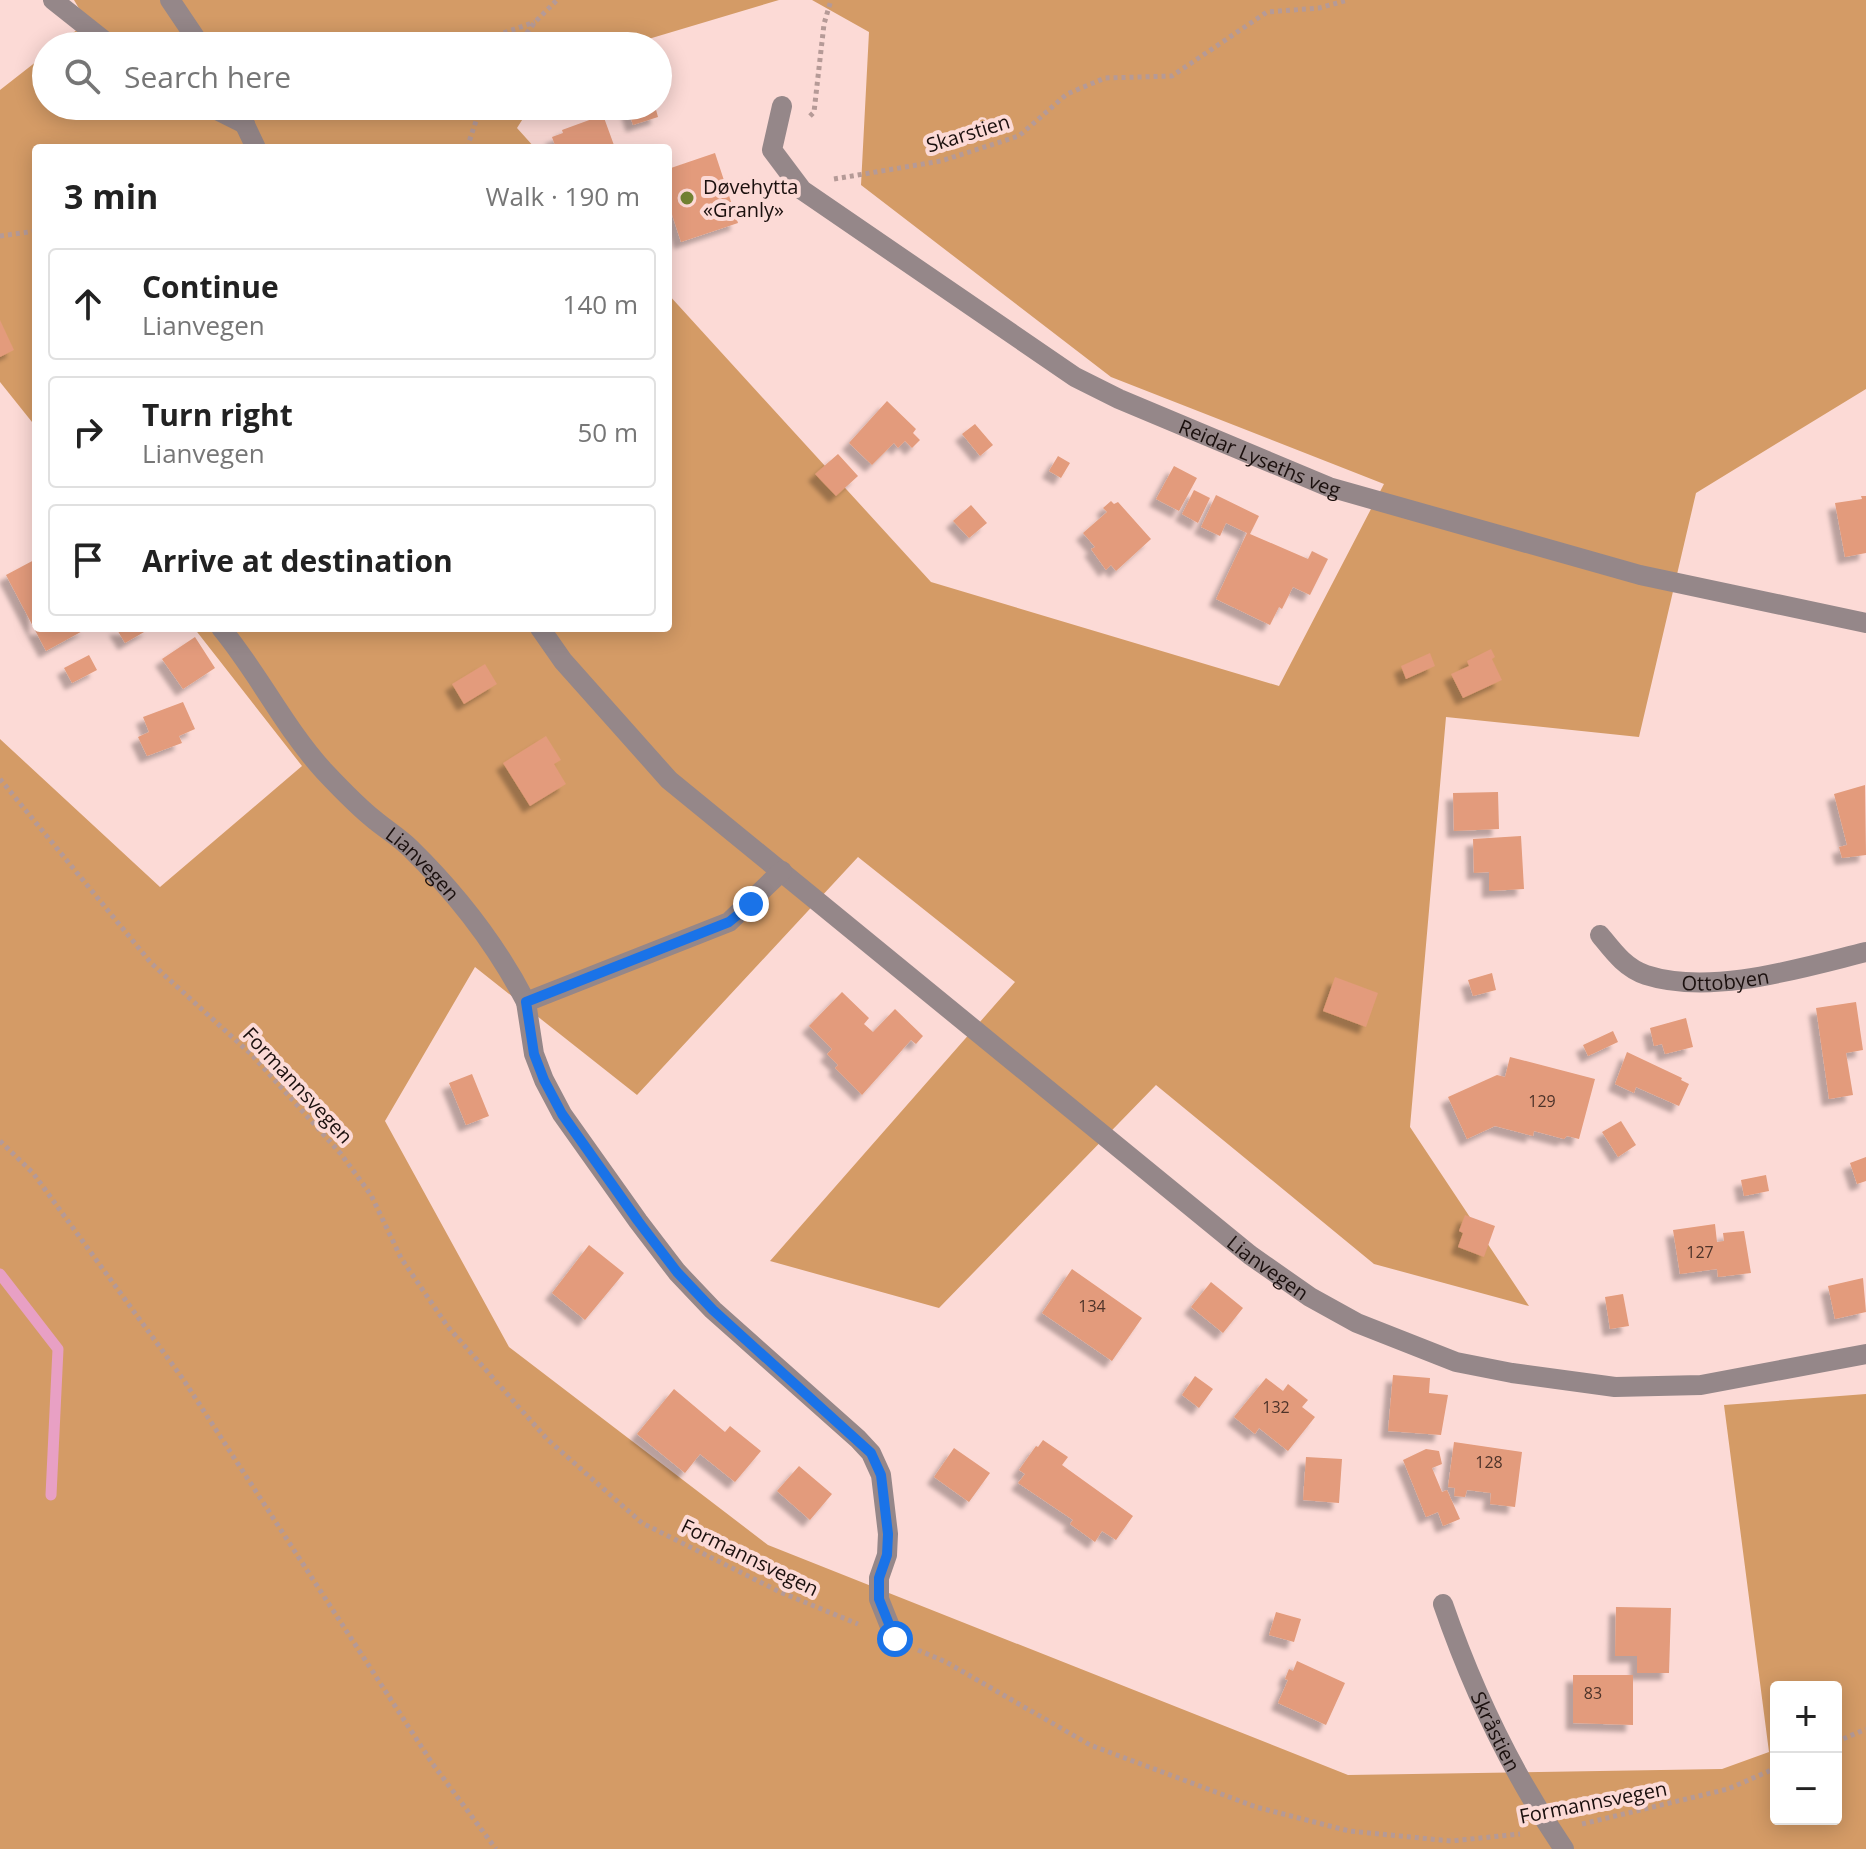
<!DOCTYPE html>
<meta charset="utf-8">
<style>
body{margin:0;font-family:"Open Sans",sans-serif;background:#f2f2f2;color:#222}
.controls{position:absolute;right:24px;bottom:24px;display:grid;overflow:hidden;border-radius:8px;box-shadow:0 4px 20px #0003}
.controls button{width:72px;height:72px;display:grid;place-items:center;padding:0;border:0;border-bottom:2px solid #e0e0e0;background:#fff;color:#222;font:40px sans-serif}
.stop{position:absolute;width:24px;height:24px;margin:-18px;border:6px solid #1a73e8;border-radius:50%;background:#fff}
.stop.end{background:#1a73e8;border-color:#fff;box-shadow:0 2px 8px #0008}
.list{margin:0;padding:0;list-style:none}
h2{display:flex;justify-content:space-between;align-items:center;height:104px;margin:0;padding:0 32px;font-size:34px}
h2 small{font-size:26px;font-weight:400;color:#767676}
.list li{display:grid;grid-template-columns:52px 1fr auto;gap:24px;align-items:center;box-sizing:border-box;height:112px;margin:0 16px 16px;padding:0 16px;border:2px solid #e0e0e0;border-radius:8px}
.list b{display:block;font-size:30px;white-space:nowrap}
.list p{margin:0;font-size:26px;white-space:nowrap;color:#767676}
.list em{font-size:26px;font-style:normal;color:#767676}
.icon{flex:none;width:44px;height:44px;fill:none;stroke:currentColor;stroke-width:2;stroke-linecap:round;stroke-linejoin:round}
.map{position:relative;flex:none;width:1866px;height:1849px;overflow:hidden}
.search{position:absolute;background:#fff;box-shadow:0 4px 20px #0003;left:32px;top:32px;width:640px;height:88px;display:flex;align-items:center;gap:20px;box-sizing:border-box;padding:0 28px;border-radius:44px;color:#767676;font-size:30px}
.panel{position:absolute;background:#fff;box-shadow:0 4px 20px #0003;left:32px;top:144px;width:640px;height:488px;border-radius:8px}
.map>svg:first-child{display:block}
.forest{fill:#d49b66;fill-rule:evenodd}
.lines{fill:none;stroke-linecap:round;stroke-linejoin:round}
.stream{stroke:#e8a0c4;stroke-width:11}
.building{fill:#e39b7b;filter:url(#shadow)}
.path{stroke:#b59a97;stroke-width:5;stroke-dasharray:4 4;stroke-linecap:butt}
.minor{stroke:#958789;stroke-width:20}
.route{stroke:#1a73e8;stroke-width:10}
.poi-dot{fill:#728332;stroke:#fcdad6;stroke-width:3}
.labels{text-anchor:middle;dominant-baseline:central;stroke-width:8;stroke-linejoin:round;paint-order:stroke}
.number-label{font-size:16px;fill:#4d3329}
.street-label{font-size:20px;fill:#1b100e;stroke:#fcdad6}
.poi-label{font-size:20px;fill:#1b100e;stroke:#fcdad6;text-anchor:start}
</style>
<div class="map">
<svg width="1866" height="1849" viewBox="0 0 1866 1849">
<defs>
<filter id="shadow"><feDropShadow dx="-7" dy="7" stdDeviation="2" flood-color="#0004"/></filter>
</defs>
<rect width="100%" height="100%" fill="#fcdad6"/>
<path class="forest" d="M74,0H779L625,46H56L87,22Z
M812,0H1866V389L1696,493L1639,737L1446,717L1410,1127L1529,1306L1374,1264L1156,1085L939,1308L770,1261L1015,982L858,857L637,1095L475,967L385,1121L509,1347L768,1545L1348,1775L1722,1769L1769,1752L1724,1405L1866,1394V1849H0V739L160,887L302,766L194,628H668V294L931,582L1279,686L1384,484L1111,377L861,185L869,32ZM1776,1687H1836V1819H1776Z
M46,54V106H531L517,128L535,148H36V427L0,382V90Z"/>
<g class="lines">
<path class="stream" d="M0,1274L58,1349L51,1495"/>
</g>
<path class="building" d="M627,106H655L658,117L633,125Z
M603,115L615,148H556L552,137L563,133L562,130Z
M715,153L738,223L681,242L668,202V169Z
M0,320L14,350L0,357Z
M887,401L916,429L913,433L920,440L912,448L905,441L898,448L894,443L872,465L849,443Z
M975,424L993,445L980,456L962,434Z
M838,454L858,476L836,496L815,474Z
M1058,456L1070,463L1061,478L1049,471Z
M1174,466L1197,478L1179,511L1156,499Z
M1194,490L1210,498L1198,523L1182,514Z
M1216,495L1259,516L1250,534L1308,559L1312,551L1328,559L1310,595L1293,587L1282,609L1279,607L1270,625L1216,599L1247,533L1226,523L1220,536L1201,527Z
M1861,496H1866V553L1845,557L1835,503L1862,499Z
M1111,501L1114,504L1118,502L1151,539L1116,571L1111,565L1106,570L1091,549L1095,547L1083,533L1107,512L1103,508Z
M971,505L987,523L969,538L953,521Z
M36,559V628H88L46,651L6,575Z
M116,628H151L125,643Z
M195,637L215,668L183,689L162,659Z
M1491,649L1495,657L1492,659L1502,680L1463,698L1451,674L1469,666L1467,661Z
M1430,653L1435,666L1406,679L1401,666Z
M89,655L97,670L72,683L64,668Z
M485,664L497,684L464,704L452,684Z
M183,702L195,729L179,736L182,743L147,756L138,737L149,732L143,717Z
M546,736L561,760L554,764L566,784L530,806L503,763Z
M1865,785L1866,855L1842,858L1839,847L1847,845L1834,794Z
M1498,792L1499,829L1454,831L1453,793Z
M1521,836L1524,889L1489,891V872L1474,873L1473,839Z
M1492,973L1496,990L1473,996L1468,980Z
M1335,977L1378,993L1366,1027L1323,1011Z
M842,992L869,1018L864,1024L873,1032L895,1009L923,1036L916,1044L911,1040L862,1095L835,1068L838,1065L827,1054L832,1049L809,1026Z
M1856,1002L1863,1050L1846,1053L1853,1095L1829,1099L1816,1008Z
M1686,1018L1693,1047L1665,1054L1662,1044L1654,1046L1650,1028Z
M1613,1031L1618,1042L1588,1056L1583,1045Z
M1627,1052L1682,1078L1681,1080L1689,1084L1679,1106L1636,1087L1634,1093L1615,1084Z
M1510,1057L1595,1079L1579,1139L1567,1136L1564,1139L1534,1131L1533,1136L1495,1126L1467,1139L1448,1097L1497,1075L1505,1077Z
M472,1074L489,1116L466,1125L449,1083Z
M1621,1121L1636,1145L1618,1157L1602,1132Z
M1866,1157V1181L1857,1184L1850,1163Z
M1766,1175L1769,1191L1744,1196L1741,1180Z
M1465,1215L1495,1226L1484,1257L1458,1247L1463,1233L1459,1231Z
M1715,1224L1717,1242L1724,1241L1723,1233L1744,1231L1751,1273L1718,1277L1717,1269L1680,1274L1673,1230Z
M589,1245L624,1273L585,1320L552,1293Z
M1072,1269L1142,1318L1112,1361L1042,1313Z
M1863,1278L1866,1312L1835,1319L1828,1286Z
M1211,1282L1243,1308L1223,1333L1191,1307Z
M1623,1294L1629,1326L1610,1329L1605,1297Z
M1393,1375L1430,1378L1429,1393L1448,1395L1441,1435L1388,1431Z
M1195,1376L1213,1389L1199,1408L1182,1395Z
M1266,1378L1283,1391L1288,1384L1308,1400L1302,1407L1315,1417L1288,1451L1259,1428L1255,1434L1234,1417Z
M674,1389L725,1432L730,1426L761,1451L735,1482L700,1454L685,1473L637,1434Z
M1043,1440L1068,1457L1062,1465L1133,1516L1116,1540L1102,1531L1095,1542L1070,1524L1073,1520L1018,1483L1025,1474L1019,1470L1036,1446L1038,1447Z
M1454,1442L1522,1452L1515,1507L1490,1504L1491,1493L1467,1490L1465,1497L1454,1496L1455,1488L1448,1487Z
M954,1448L990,1473L969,1502L934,1477Z
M1426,1449L1439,1451L1442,1464L1432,1468L1442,1492L1447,1490L1460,1519L1443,1526L1438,1512L1426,1517L1403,1460Z
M1306,1457L1342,1459L1339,1503L1303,1500Z
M799,1466L832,1494L810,1520L777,1491Z
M1616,1607L1671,1608L1669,1673H1637V1656H1615Z
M1276,1612L1301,1619L1294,1642L1269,1635Z
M1297,1661L1345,1683L1326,1725L1278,1703L1288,1680L1285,1679L1289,1669L1293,1671Z
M1573,1675H1633V1725L1573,1723Z"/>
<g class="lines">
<path class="path" d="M466,46L535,22
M517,46L535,22L557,0
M270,115L297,106
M810,116L814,112L824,24L831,0
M467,148L481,106
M834,179L941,161L1019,136L1067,94L1105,78L1172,76L1267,12L1319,8L1348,0
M0,236L36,231
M0,779L151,963L252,1055L341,1154L371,1195L401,1258L448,1327L547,1439L642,1523L780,1592L858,1624
M0,1141L33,1173L183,1379L432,1763L496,1849
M918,1650L946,1662L1090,1745L1256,1807L1349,1831L1451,1841L1520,1834
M1836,1742L1866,1729
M1582,1824L1728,1789L1776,1768"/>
<g class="minor">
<path d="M53,0L111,46"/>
<path d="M170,0L201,46"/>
<path d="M209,106L245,124"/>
<path d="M236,106L256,148"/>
<path id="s1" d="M782,106L772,150L802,190L1075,377L1119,399L1329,487L1640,575L1866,623"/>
<path id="s2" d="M221,628C259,674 284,727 324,771C340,788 358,807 376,821C387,830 400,838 410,848C457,894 496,944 526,1002"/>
<path id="s3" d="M540,628L563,661L669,780L1250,1255L1310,1297L1357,1323L1456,1362L1512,1373L1615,1387L1701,1385L1866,1354"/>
<path d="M782,871L729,922L526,1002L534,1054L544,1080L562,1114L638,1221L677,1272L713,1310L858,1439L871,1453L881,1475L888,1534L887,1555L879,1578V1599L895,1639"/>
<path id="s4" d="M1600,935C1613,951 1625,968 1646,975C1711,996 1801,968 1866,952"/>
<path id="s5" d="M1443,1604C1473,1691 1512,1773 1564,1849"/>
</g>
</g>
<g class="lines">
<path class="route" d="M751,904L729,922L526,1002L534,1054L544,1080L562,1114L638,1221L677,1272L713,1310L871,1453L881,1475L888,1534L887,1555L879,1578V1599L895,1639"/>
</g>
<circle class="poi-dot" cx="687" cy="198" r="8"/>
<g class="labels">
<g class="number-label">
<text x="1542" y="1101">129</text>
<text x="1700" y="1252">127</text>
<text x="1092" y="1306">134</text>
<text x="1276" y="1407">132</text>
<text x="1489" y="1462">128</text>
<text x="1593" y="1693">83</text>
</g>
<g class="street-label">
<text transform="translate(968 133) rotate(-17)">Skarstien</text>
<text stroke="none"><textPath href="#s1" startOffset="628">Reidar Lyseths veg</textPath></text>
<text stroke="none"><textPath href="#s2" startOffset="312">Lianvegen</textPath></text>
<text stroke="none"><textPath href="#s4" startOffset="142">Ottobyen</textPath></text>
<text transform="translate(298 1085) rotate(47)">Formannsvegen</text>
<text stroke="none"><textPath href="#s3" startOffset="972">Lianvegen</textPath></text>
<text transform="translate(750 1557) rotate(26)">Formannsvegen</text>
<text stroke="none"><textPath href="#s5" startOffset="138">Skråstien</textPath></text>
<text transform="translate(1593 1802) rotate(-11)">Formannsvegen</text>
</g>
<g class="poi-label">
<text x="703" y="186">Døvehytta<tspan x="703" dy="23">«Granly»</tspan></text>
</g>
</g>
</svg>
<div class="controls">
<button>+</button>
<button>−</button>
</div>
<div class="stop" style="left:895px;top:1639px"></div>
<div class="stop end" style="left:751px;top:904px"></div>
<div class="search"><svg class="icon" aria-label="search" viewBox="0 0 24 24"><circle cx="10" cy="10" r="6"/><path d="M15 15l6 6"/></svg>Search here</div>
<section class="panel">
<h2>3 min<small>Walk · 190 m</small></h2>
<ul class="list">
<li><svg class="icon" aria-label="ahead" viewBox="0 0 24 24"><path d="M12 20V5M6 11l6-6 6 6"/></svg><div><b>Continue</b><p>Lianvegen</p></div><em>140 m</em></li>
<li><svg class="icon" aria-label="right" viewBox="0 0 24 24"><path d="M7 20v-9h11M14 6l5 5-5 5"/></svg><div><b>Turn right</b><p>Lianvegen</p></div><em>50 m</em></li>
<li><svg class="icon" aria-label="arrive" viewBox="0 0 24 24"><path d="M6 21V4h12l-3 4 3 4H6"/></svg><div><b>Arrive at destination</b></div></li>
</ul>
</section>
</div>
